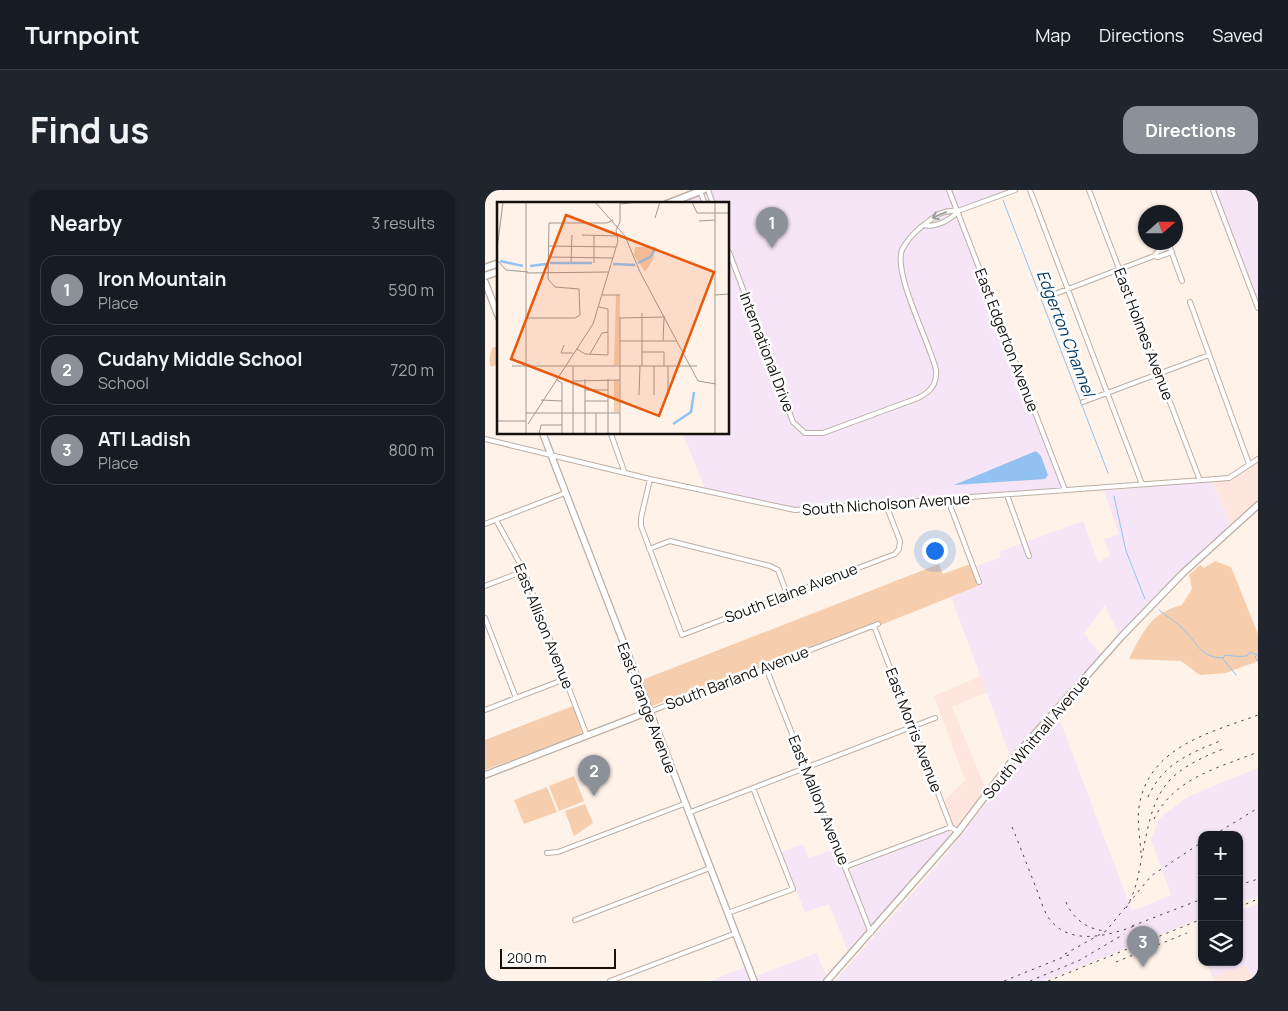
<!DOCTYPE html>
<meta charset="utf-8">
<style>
body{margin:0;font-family:Manrope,sans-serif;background:#20242c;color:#f1f3f6}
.controls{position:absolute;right:15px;bottom:15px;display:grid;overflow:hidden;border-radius:10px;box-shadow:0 1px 4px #0004}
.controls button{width:45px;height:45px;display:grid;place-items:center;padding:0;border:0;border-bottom:1px solid #363941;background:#171b24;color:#f1f3f6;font:25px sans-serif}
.compass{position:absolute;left:653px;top:15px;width:45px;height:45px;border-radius:50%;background:#171b24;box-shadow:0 1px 4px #0004;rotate:69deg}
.scale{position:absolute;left:15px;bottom:12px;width:116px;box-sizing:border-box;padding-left:5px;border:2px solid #15100c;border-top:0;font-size:14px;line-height:18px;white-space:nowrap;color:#15100c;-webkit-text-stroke:4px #fff;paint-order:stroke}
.you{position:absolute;left:449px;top:360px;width:18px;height:18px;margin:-12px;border:4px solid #fff;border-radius:50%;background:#1a73e8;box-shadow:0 0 0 8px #1a73e833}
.badge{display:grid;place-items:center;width:32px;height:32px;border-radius:50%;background:#8c9099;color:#fff;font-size:16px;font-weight:700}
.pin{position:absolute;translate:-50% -41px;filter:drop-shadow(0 1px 2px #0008)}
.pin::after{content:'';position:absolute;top:26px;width:18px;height:15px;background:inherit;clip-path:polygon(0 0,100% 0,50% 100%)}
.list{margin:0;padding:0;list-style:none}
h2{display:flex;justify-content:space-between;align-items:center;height:65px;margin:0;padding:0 20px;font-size:21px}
h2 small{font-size:16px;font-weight:400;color:#9ea1a6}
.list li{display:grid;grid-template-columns:32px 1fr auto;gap:15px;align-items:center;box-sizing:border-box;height:70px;margin:0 10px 10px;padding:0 10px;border:1px solid #363941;border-radius:15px}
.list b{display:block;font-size:19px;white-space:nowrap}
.list p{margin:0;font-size:16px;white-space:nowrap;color:#9ea1a6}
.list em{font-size:16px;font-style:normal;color:#9ea1a6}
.icon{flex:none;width:28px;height:28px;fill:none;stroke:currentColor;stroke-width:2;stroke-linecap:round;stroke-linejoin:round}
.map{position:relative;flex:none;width:773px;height:791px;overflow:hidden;border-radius:15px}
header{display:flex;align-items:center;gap:30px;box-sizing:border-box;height:70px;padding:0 25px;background:#171b24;border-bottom:1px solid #363941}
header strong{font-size:24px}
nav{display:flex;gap:28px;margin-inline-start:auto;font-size:18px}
.intro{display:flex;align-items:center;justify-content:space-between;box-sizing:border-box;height:120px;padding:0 30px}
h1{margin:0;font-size:35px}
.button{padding:12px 22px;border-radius:15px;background:#8c9099;color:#fff;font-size:18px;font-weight:700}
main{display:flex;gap:30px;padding:0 30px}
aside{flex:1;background:#171b24;border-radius:15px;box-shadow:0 1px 4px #0004}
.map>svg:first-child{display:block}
.commercial{fill:#fee5dd}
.industrial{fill:#f5e5f7}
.green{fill:#f6cead}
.water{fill:#92c2f2}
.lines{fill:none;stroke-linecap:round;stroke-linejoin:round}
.stream{stroke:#92c2f2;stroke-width:1}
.street-casing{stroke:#bcaea3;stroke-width:6}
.secondary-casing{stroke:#bcaea3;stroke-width:8}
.primary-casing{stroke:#bcaea3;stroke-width:9}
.street{stroke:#fff;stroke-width:4}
.secondary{stroke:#fff;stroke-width:5.5}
.primary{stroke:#fff;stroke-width:6}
.rail{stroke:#4e4742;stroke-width:1;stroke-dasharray:2.5 5;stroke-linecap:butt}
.oneway{stroke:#a19f9e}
.labels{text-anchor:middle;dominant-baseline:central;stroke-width:5;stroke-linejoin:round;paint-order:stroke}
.street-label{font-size:15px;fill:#15100c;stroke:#fff}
.water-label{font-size:16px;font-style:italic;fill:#023b66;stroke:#fff}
.inset-river{fill:none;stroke:#92c2f2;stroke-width:2.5}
.inset-road{fill:none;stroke:#a19891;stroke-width:1}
.view{fill:#e8590c;fill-opacity:0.15;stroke:#e8590c;stroke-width:2.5}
.inset-edge{fill:none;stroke:#15100c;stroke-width:2.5}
</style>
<header>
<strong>Turnpoint</strong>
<nav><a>Map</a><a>Directions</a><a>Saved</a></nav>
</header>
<div class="intro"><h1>Find us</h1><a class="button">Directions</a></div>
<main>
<aside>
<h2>Nearby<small>3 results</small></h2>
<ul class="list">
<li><span class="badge">1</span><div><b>Iron Mountain</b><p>Place</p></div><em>590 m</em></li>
<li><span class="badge">2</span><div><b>Cudahy Middle School</b><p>School</p></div><em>720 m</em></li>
<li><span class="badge">3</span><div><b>ATI Ladish</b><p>Place</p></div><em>800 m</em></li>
</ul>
</aside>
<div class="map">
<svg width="773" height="791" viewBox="0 0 773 791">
<rect width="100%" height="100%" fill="#fff2e9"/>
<path class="commercial" d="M773,269V315L746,336L726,287L744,288Z
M496,486L502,502L467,517L502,603L473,642L466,637L457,613L480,590L449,506Z
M761,775L767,791H729L727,787Z"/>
<path class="industrial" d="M218,0H530L473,21L580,300L310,320L221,301L198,244H244V14H182Z
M728,0H773V118Z
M727,291L746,336L699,379L634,445L620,415L599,443L616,465L526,568L466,407L493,396L492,393L497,390L492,376L516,367L514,362L598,331L613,372L625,366L619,349L634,344L619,301Z
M574,528L647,721L686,705L666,650L674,629L702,607L773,578V706L754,713V645H717V728L559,791H350L456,671L526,581Z
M462,641H465L466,646L364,764L344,714L320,722L296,662L318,654L324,668L350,659L359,681Z
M773,714V791H767L761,775L727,787L722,772H754V721Z
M332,763L342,789L340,791H225L261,777L266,788Z"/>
<path class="green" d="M13,156L14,174L6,177L4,170L7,158Z
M730,371L746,377L773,444V471L741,483L715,485L696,471L644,469C658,442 665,423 697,415L707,399L704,385L715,375L719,378Z
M454,374L458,384L485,374L493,396L393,436L391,432L167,516L157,490Z
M88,516L97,540L96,544L0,580V550Z
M89,586L99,611L74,621L64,596Z
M62,597L72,622L39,634L29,610Z
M100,614L108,633L89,646L80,621Z"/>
<path class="water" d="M551,261L556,266L563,285L560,289L469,295Z"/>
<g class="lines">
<path class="stream" d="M518,10L623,283
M629,306L641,361L660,409
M674,420C683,427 694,434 701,442C715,457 716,467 738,468L740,465C747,466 754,467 762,466L765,462L772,465L770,467L773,471
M738,469L751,485"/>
<g class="street-casing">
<path id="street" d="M223,0L228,14
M464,0L580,300
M545,0L657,294
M604,0L714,288
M728,0L773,118
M215,1L220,14
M439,35C450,38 466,30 473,21
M683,52L697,91
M244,62L308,232L320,243H338L433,208C445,202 452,195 451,180C445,153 408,84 417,60C421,51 429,43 436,37C448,28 456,19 473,21L530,0
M669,66L672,62L685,57
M562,107L669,66L673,67L687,62
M705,112L764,274
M598,212L724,165
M126,244L139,281
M0,249L165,289L310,320L744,288L773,269
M165,289L156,328V336L197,445L410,364L414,359L415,351L401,315
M522,305L544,366
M463,310L494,392
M11,330L39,381L102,546
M0,334L80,303
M164,359L185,351L285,376L293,380L302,404
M0,396L39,381
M0,428L31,508
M389,436L466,637L473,642
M281,478L386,743
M0,520L80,489
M164,522L393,434
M203,623L450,528
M62,663L73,662L199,614
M360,677L466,637
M243,723L308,699L268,598
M90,730L225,678
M125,791L251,743"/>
</g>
<g class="secondary-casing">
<path id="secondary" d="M0,92L14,128
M58,244L269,791
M0,585L163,522
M342,791L473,642L532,564L637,446L698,383L773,315"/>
</g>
<g class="primary-casing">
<path id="primary" d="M182,14L218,0
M0,78L14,73
M0,86L14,81"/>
</g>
<use href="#street" class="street"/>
<use href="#secondary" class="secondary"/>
<use href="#primary" class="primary"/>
<path class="rail" d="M663,607C678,574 703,564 735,551
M669,629C689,588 733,578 773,562
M527,637C535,656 542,675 550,695C554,705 557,717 563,727C583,757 624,746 652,735
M729,645L773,618
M656,663C655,648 652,632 654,617C663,557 724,543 773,525
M754,695L773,689
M581,712C588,729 602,739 620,741
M754,717L773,709
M641,718C650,703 653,688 656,671C669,605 672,585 738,559
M647,736L717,709
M580,764L621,741L666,686L717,652
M631,772L702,743
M519,791L586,764
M545,791L595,770L639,744
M563,791L717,729"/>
</g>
<defs><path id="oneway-shaft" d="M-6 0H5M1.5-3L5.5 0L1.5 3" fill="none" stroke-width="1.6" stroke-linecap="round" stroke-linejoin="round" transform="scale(1.25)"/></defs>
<use class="oneway" href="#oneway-shaft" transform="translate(454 25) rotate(157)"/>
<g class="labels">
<g class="street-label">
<text transform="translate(659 144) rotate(69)">East Holmes Avenue</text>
<text transform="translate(522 150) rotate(69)">East Edgerton Avenue</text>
<text transform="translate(282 162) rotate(69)">International Drive</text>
<text transform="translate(401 314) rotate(-4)">South Nicholson Avenue</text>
<text transform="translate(306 403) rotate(-21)">South Elaine Avenue</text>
<text transform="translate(59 436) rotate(68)">East Allison Avenue</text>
<text transform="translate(252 488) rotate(-21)">South Barland Avenue</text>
<text transform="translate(162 518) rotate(69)">East Grange Avenue</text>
<text transform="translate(429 540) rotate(69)">East Morris Avenue</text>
<text transform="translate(551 547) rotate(-50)">South Whitnall Avenue</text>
<text transform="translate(334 610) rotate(68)">East Mallory Avenue</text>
</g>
<g class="water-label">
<text transform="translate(581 143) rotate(69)">Edgerton Channel</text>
</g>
</g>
<g transform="translate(12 12)">
<rect width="232" height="232" fill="#fff2e9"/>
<path d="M138,45H158L156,58L148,70L137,53ZM119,93L123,94L122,163H117ZM117,178H122V210H117Z" fill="#f6cead"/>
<path class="inset-river" d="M3,59L26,64M53,61H95M141,61L153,55L159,46M116,62L138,63M33,64L49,62M176,222L194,210L197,190"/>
<path class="inset-road" d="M98,0L128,34L143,70L201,179L219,182M195,0L200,11H233M218,0V232M124,2L140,0M158,16L163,0M202,19L218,18M85,33L120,34M52,44L119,45M0,47L6,0M52,55L116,56M0,58L9,68L31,70M74,60L75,33M97,61V34M30,71L112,70M105,93H123M218,93L233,92M145,111V164M30,116H78L83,113L82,87L58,85L51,77L52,21H110L116,18M123,116L168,115M123,139H180M166,139L167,116M67,143L64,151H76M80,147L88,152L111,153V107L102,105M145,150H167V164M93,152L105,131L111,130M15,164H200M157,164V193M59,177L65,181V232M111,177V232M76,179L123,178M88,188H111M142,193L143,164M171,193V164M44,198L65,199M88,199H111M29,211H123M99,211V232M0,219H29M31,222L96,122L121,39L119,28L123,20V0M29,232V0M42,232L44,223H65M76,232V164M88,232V177M123,232V115"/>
<path class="view" d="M69,13L217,70L162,214L14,157Z"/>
<rect width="232" height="232" class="inset-edge"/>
</g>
</svg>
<div class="controls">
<button>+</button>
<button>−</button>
<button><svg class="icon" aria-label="layers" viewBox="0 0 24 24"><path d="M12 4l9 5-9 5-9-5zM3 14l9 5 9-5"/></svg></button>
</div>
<svg class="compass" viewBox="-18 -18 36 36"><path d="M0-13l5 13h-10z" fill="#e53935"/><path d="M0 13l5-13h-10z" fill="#9ea1a6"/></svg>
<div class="scale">200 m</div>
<div class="you"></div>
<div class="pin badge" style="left:287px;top:58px">1</div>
<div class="pin badge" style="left:109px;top:606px">2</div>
<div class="pin badge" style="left:658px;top:777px">3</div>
</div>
</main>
